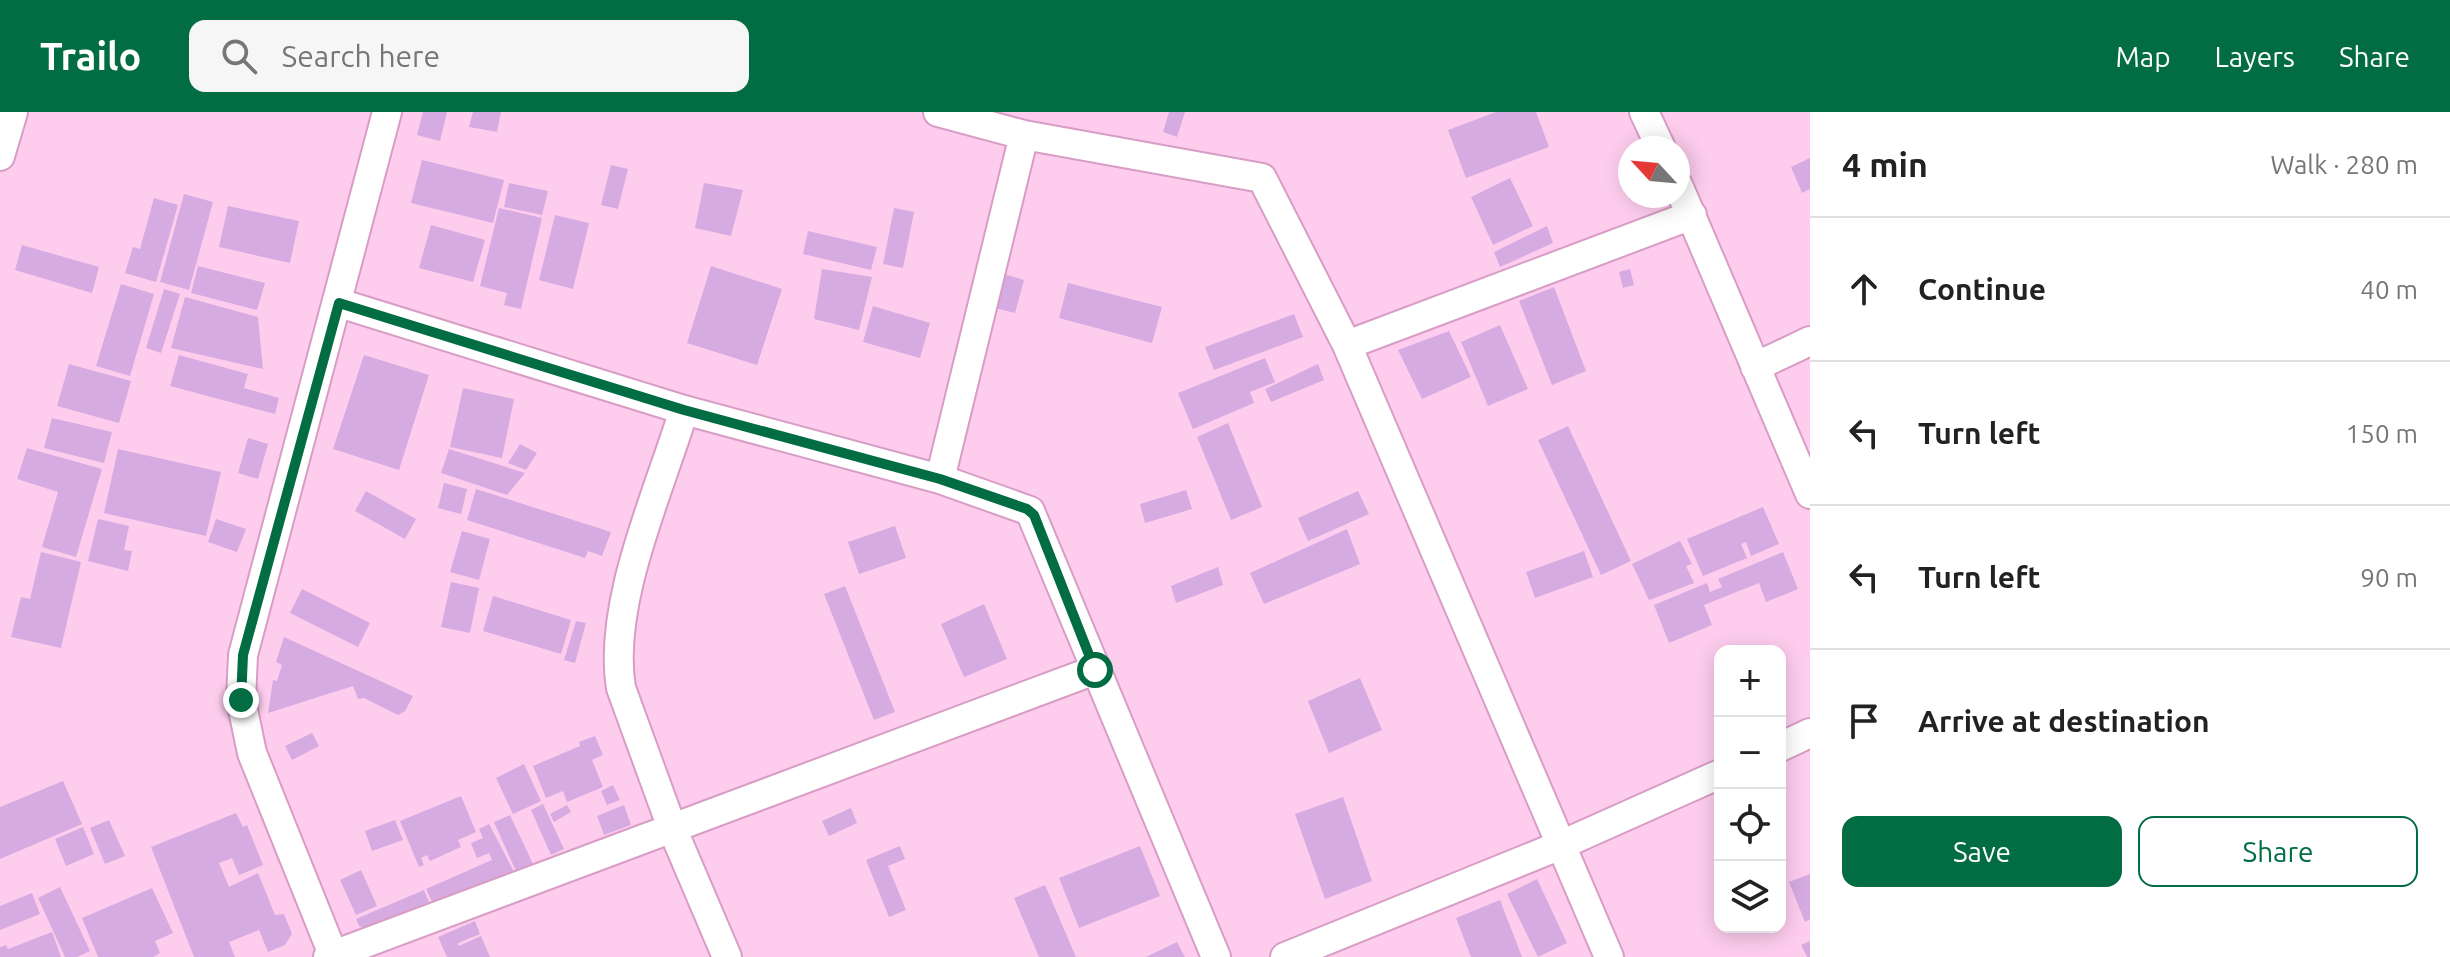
<!DOCTYPE html>
<meta charset="utf-8">
<style>
body{margin:0;font-family:Ubuntu,sans-serif;background:#f6f6f6;color:#222}
.controls{position:absolute;right:24px;bottom:24px;display:grid;overflow:hidden;border-radius:16px;box-shadow:0 4px 20px #0003}
.controls button{width:72px;height:72px;display:grid;place-items:center;padding:0;border:0;border-bottom:2px solid #e0e0e0;background:#fff;color:#222;font:40px sans-serif}
.compass{position:absolute;left:1618px;top:24px;width:72px;height:72px;border-radius:50%;background:#fff;box-shadow:0 4px 20px #0003;rotate:296deg}
.stop{position:absolute;width:24px;height:24px;margin:-18px;border:6px solid #026c43;border-radius:50%;background:#fff}
.stop.end{background:#026c43;border-color:#fff;box-shadow:0 2px 8px #0008}
.list{margin:0;padding:0;list-style:none}
h2{display:flex;justify-content:space-between;align-items:center;height:104px;margin:0;padding:0 32px;font-size:34px}
h2 small{font-size:26px;font-weight:400;color:#767676}
.list li{display:grid;grid-template-columns:52px 1fr auto;gap:24px;align-items:center;box-sizing:border-box;height:144px;padding:0 32px;border-top:2px solid #e0e0e0}
.list b{display:block;font-size:30px;white-space:nowrap}
.list em{font-size:26px;font-style:normal;color:#767676}
.actions{display:flex;gap:16px;padding:24px 32px}
.actions a{flex:1;padding:18px 0;border:2px solid #026c43;border-radius:16px;text-align:center;font-size:28px;color:#026c43}
.actions .main{background:#026c43;color:#fff}
.icon{flex:none;width:44px;height:44px;fill:none;stroke:currentColor;stroke-width:2;stroke-linecap:round;stroke-linejoin:round}
.map{position:relative;flex:none;width:1810px;height:845px;overflow:hidden}
header{display:flex;align-items:center;gap:48px;box-sizing:border-box;height:112px;padding:0 40px;background:#026c43;color:#fff}
header strong{font-size:38px}
nav{display:flex;gap:44px;margin-inline-start:auto;font-size:28px}
.search{width:560px;height:72px;background:#f6f6f6;display:flex;align-items:center;gap:20px;box-sizing:border-box;padding:0 28px;border-radius:16px;color:#767676;font-size:30px}
main{display:flex}
aside{flex:1;background:#fff}
.map>svg:first-child{display:block}
.building{fill:#d5abe1}
.lines{fill:none;stroke-linecap:round;stroke-linejoin:round}
.street-casing{stroke:#d89dc5;stroke-width:32}
.street{stroke:#fff;stroke-width:28}
.route{stroke:#026c43;stroke-width:10}
</style>
<header>
<strong>Trailo</strong>
<div class="search"><svg class="icon" aria-label="search" viewBox="0 0 24 24"><circle cx="10" cy="10" r="6"/><path d="M15 15l6 6"/></svg>Search here</div>
<nav><a>Map</a><a>Layers</a><a>Share</a></nav>
</header>
<main>
<div class="map">
<svg width="1810" height="845" viewBox="0 0 1810 845">
<rect width="100%" height="100%" fill="#fecdee"/>
<path class="building" d="M423,0H447L440,29L417,23Z
M473,0H501L497,20L469,15Z
M1169,0H1185L1177,25L1163,20Z
M1496,0H1536L1549,35L1466,66L1448,18Z
M1810,46V77L1802,81L1791,55Z
M422,48L504,68L493,111L411,91Z
M611,53L628,57L618,97L601,93Z
M1510,66L1533,114L1493,133L1471,85Z
M509,71L548,79L542,103L504,95Z
M704,71L743,78L731,124L695,116Z
M184,82L213,90L189,178L160,170Z
M154,86L178,93L156,170L125,161L133,135L140,137Z
M228,94L299,109L290,151L219,135Z
M499,96L542,106L521,197L504,193L507,181L480,174Z
M894,96L914,100L903,156L883,152Z
M555,103L589,111L573,177L539,168Z
M431,113L485,128L473,170L419,156Z
M1547,114L1553,131L1500,155L1494,140Z
M808,119L877,135L871,158L803,142Z
M22,133L99,155L92,181L15,158Z
M198,154L265,171L257,198L191,181Z
M711,154L782,177L757,253L687,231Z
M822,157L872,165L859,218L814,207Z
M1630,157L1634,173L1623,176L1619,160Z
M1004,162L1024,168L1015,201L995,196Z
M1068,171L1162,195L1152,231L1059,206Z
M121,172L154,182L130,264L96,254Z
M1554,175L1586,259L1552,273L1519,189Z
M164,177L180,182L161,241L146,236Z
M185,185L258,205L263,257L171,236Z
M873,194L930,211L920,246L863,230Z
M1294,202L1303,225L1214,258L1205,235Z
M1500,213L1528,277L1488,294L1461,230Z
M1449,219L1471,265L1422,287L1398,238Z
M179,243L248,262L244,276L279,286L275,302L170,274Z
M364,243L429,263L399,358L333,337Z
M1265,246L1275,270L1250,280L1254,291L1193,317L1178,281Z
M69,252L131,269L119,311L57,294Z
M1318,252L1324,268L1271,290L1265,277Z
M463,276L514,287L502,346L450,335Z
M52,306L112,320L104,351L44,336Z
M1228,311L1262,395L1231,408L1197,325Z
M1568,314L1631,449L1601,463L1538,328Z
M248,326L268,332L258,367L238,361Z
M520,332L537,341L526,358L508,351Z
M27,336L102,357L76,445L42,435L58,380L17,367Z
M118,337L221,360L206,424L104,401Z
M449,337L525,361L507,383L441,361Z
M444,371L467,377L461,402L438,396Z
M476,377L611,420L602,444L588,439L585,446L467,408Z
M1186,378L1192,397L1145,411L1140,392Z
M366,379L416,407L405,427L355,399Z
M1358,379L1369,402L1308,429L1298,406Z
M1763,395L1779,432L1751,444L1746,430L1741,432L1747,446L1703,464L1687,427Z
M98,407L129,414L124,438L132,439L128,459L88,449Z
M216,407L246,417L237,440L208,430Z
M895,414L906,446L859,462L848,430Z
M1347,417L1360,452L1264,492L1250,461Z
M462,419L490,427L479,468L450,460Z
M1680,429L1692,452L1686,454L1694,471L1649,488L1632,452Z
M1584,439L1593,465L1535,486L1526,460Z
M41,440L81,450L61,536L11,525L21,485L30,487Z
M1783,440L1798,477L1766,490L1759,471L1704,493L1712,513L1669,531L1654,493L1707,471L1710,480L1722,475L1718,467Z
M1218,455L1223,473L1176,491L1171,474Z
M451,470L479,476L470,521L441,515Z
M845,474L895,600L874,608L824,482Z
M302,477L370,511L358,535L290,501Z
M493,484L571,508L561,542L483,519Z
M984,492L1007,547L964,565L941,512Z
M576,509L586,511L575,551L564,548Z
M284,525L413,584L405,599L398,603L364,586L358,587L353,574L268,601L273,568L277,569L282,553L276,550Z
M1360,566L1382,618L1329,641L1308,589Z
M312,621L319,634L292,648L285,634Z
M595,624L603,643L592,648L603,675L567,690L563,679L546,686L533,654L580,634L579,630Z
M524,652L541,689L513,702L496,666Z
M63,669L82,712L0,747V695Z
M613,673L620,688L607,693L601,679Z
M461,684L476,720L458,728L461,735L430,749L427,743L421,746L424,753L419,755L400,709Z
M1343,685L1372,769L1325,787L1295,702Z
M543,692L564,737L551,743L531,698Z
M567,693L571,700L554,710L550,702Z
M624,693L631,713L604,723L597,704Z
M851,696L857,711L829,724L822,709Z
M236,701L243,715L247,713L263,753L239,763L232,746L219,751L229,775L258,761L275,803L284,802L292,822L285,833L268,840L259,818L229,830L235,845H194L151,735Z
M510,703L533,752L516,759L494,710Z
M109,708L125,744L105,752L90,716Z
M395,708L403,728L372,739L365,719Z
M489,712L514,760L435,796L426,777L492,748L489,741L477,746L471,731L483,726L479,717Z
M83,715L94,742L66,754L55,727Z
M900,734L905,747L888,754L906,798L889,805L866,748Z
M1140,734L1160,784L1079,816L1059,766Z
M361,758L377,794L356,803L340,768Z
M1810,762V807L1805,810L1789,770Z
M1537,767L1567,831L1538,845L1507,782Z
M1045,773L1076,845H1039L1014,786Z
M60,775L90,839L77,845H65L38,786Z
M152,776L173,821L155,829L160,841L153,845H98L82,806Z
M424,778L432,797L376,820L359,814L356,807Z
M32,781L40,802L0,818V794Z
M1500,788L1522,845H1471L1456,806Z
M475,809L480,822L458,831L459,834L481,824L490,845H447L438,825Z
M52,820L61,845H0V835L6,833L8,837Z
M1810,829V845H1807L1801,833Z
M1177,830L1185,845H1146Z"/>
<g class="lines">
<g class="street-casing">
<path id="street" d="M938,0L1024,23L1262,66L1347,233L1609,845
M1644,0L1661,36
M0,44L13,0
M1678,73L1810,382
M339,191L684,298L940,367L1030,399L1216,845
M1347,233L1692,103
M1755,255L1810,229
M684,298C659,380 607,492 621,576L672,716L727,845
M940,367L1024,23
M1780,635L1810,621
M328,845L1095,558
M334,845L252,641L241,588L243,543L387,0
M1285,845L1561,733L1720,662"/>
</g>
<use href="#street" class="street"/>
</g>
<g class="lines">
<path class="route" d="M241,588L243,543L339,191L684,298L940,367L1027,397L1034,403L1095,558"/>
</g>
</svg>
<div class="controls">
<button>+</button>
<button>−</button>
<button><svg class="icon" aria-label="locate" viewBox="0 0 24 24"><circle cx="12" cy="12" r="6"/><path d="M12 2v4M12 18v4M2 12h4M18 12h4"/></svg></button>
<button><svg class="icon" aria-label="layers" viewBox="0 0 24 24"><path d="M12 4l9 5-9 5-9-5zM3 14l9 5 9-5"/></svg></button>
</div>
<svg class="compass" viewBox="-18 -18 36 36"><path d="M0-13l5 13h-10z" fill="#e53935"/><path d="M0 13l5-13h-10z" fill="#767676"/></svg>
<div class="stop" style="left:1095px;top:558px"></div>
<div class="stop end" style="left:241px;top:588px"></div>
</div>
<aside>
<h2>4 min<small>Walk · 280 m</small></h2>
<ul class="list">
<li><svg class="icon" aria-label="ahead" viewBox="0 0 24 24"><path d="M12 20V5M6 11l6-6 6 6"/></svg><div><b>Continue</b></div><em>40 m</em></li>
<li><svg class="icon" aria-label="left" viewBox="0 0 24 24"><path d="M17 20v-9H6M10 6l-5 5 5 5"/></svg><div><b>Turn left</b></div><em>150 m</em></li>
<li><svg class="icon" aria-label="left" viewBox="0 0 24 24"><path d="M17 20v-9H6M10 6l-5 5 5 5"/></svg><div><b>Turn left</b></div><em>90 m</em></li>
<li><svg class="icon" aria-label="arrive" viewBox="0 0 24 24"><path d="M6 21V4h12l-3 4 3 4H6"/></svg><div><b>Arrive at destination</b></div></li>
</ul>
<div class="actions"><a class="main">Save</a><a>Share</a></div>
</aside>
</main>
